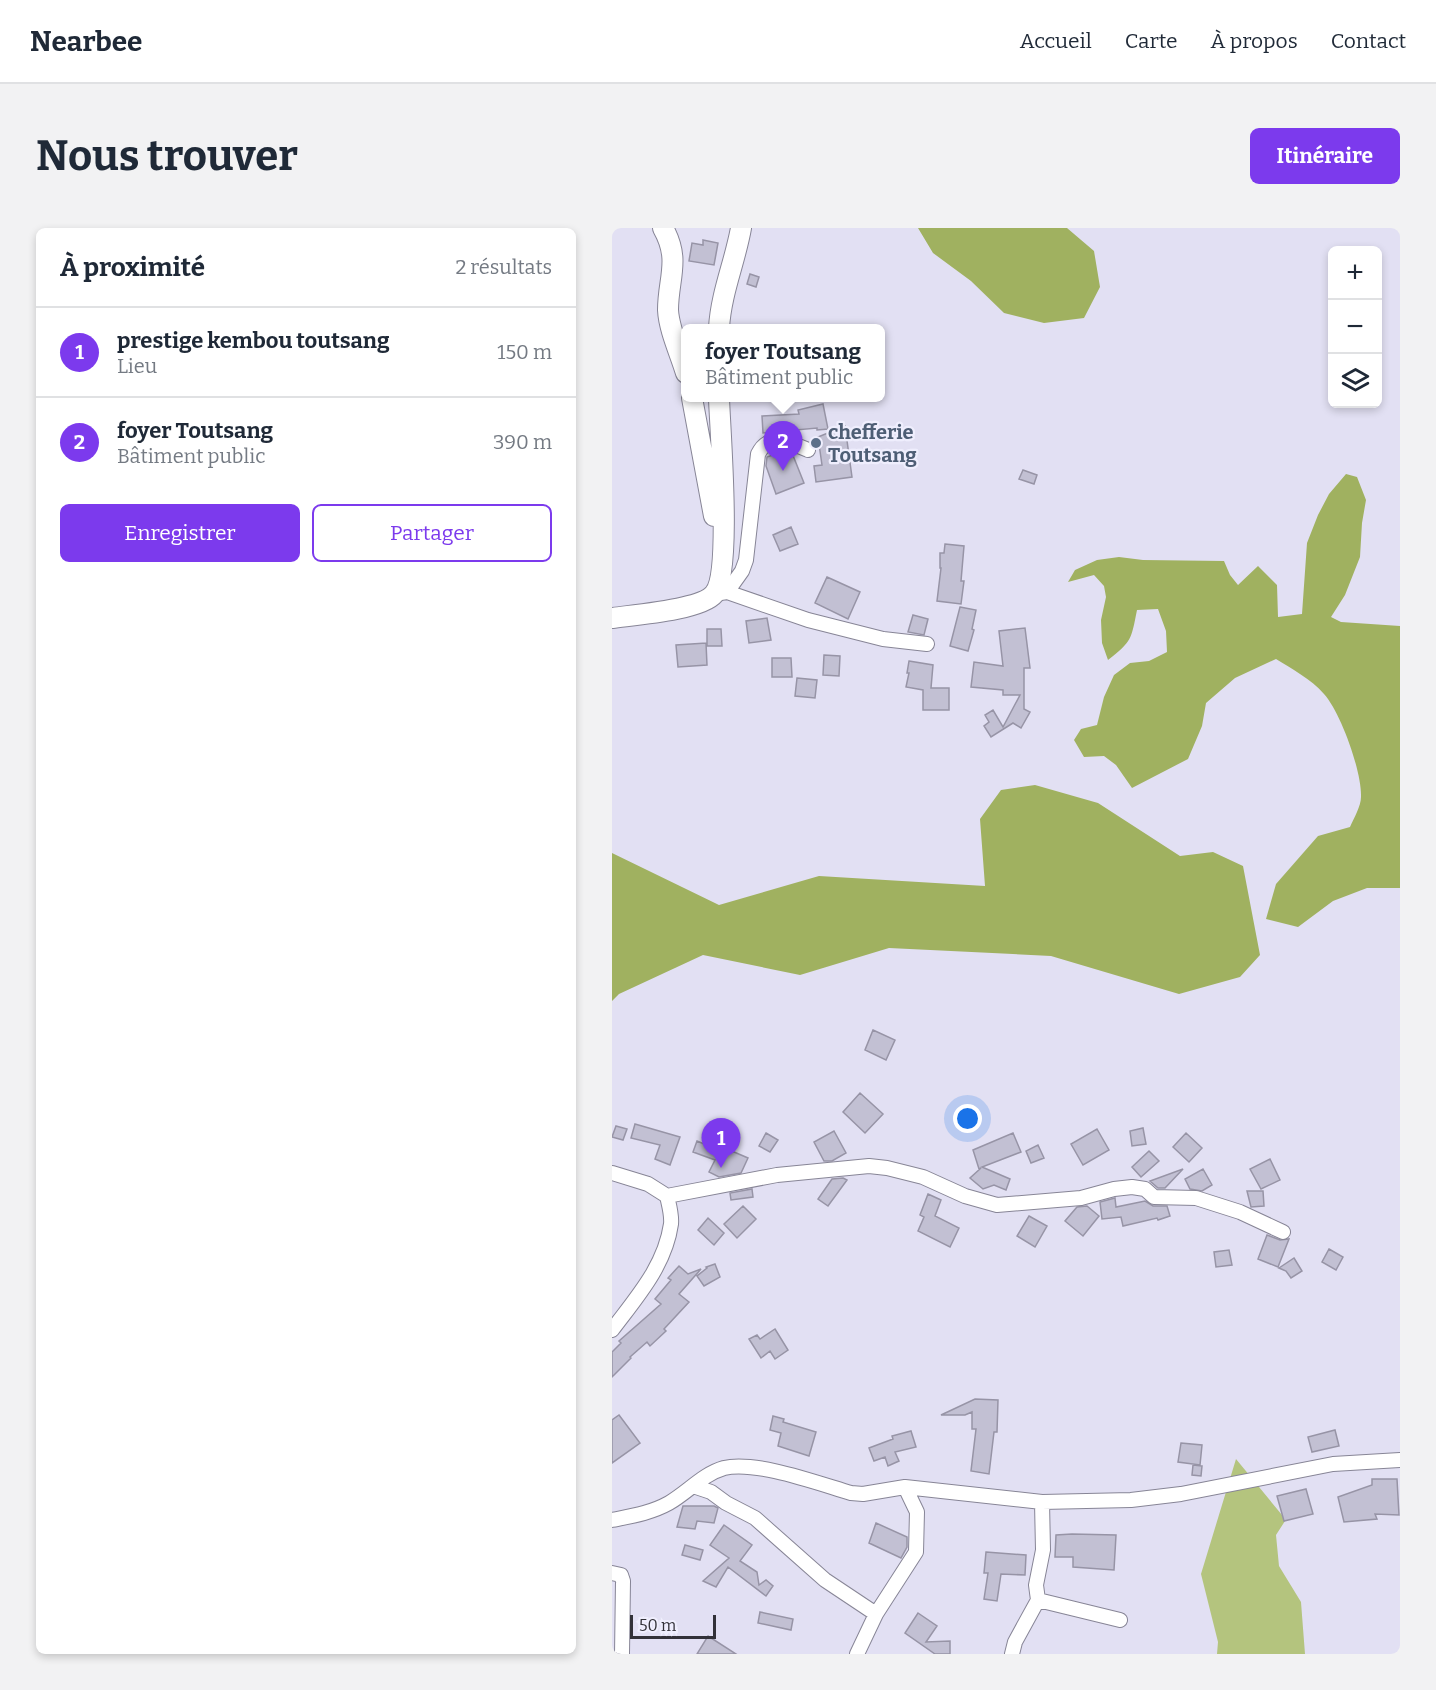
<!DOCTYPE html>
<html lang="fr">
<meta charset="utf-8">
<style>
body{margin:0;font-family:Bitter,serif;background:#f2f2f3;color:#1f2937}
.controls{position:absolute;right:18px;top:18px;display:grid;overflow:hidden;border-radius:9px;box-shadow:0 3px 9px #0003}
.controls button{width:54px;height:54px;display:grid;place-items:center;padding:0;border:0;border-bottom:2px solid #e0e1e3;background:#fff;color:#1f2937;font:30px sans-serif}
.scale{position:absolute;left:18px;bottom:15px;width:86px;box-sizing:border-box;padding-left:6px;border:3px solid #323138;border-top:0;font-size:16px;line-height:21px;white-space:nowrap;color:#323138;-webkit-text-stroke:4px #efeefd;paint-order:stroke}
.you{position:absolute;left:356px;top:891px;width:21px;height:21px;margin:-15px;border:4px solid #fff;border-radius:50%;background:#1a73e8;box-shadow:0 0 0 9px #1a73e833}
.badge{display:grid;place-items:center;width:39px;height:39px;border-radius:50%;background:#7c3aed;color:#fff;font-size:20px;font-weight:700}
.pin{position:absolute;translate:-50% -50px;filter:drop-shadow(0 2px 3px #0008)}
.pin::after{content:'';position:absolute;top:32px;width:21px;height:18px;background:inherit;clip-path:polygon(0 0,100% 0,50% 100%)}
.popup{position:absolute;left:69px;top:96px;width:204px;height:78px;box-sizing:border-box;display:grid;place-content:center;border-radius:9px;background:#fff;filter:drop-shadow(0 2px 4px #0005);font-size:20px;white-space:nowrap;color:#747a83}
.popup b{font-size:22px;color:#1f2937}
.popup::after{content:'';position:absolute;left:50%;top:100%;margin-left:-12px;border:12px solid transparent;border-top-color:#fff}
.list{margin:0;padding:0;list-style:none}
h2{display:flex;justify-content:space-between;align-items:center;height:78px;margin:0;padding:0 24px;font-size:26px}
h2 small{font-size:20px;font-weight:400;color:#747a83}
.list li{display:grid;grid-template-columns:39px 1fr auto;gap:18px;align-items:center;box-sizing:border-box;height:90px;padding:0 24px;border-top:2px solid #e0e1e3}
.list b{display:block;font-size:22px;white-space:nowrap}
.list p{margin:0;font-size:20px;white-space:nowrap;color:#747a83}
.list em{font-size:20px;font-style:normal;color:#747a83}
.actions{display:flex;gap:12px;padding:18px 24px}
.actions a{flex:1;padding:14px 0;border:2px solid #7c3aed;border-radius:9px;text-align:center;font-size:21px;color:#7c3aed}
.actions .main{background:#7c3aed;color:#fff}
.icon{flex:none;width:33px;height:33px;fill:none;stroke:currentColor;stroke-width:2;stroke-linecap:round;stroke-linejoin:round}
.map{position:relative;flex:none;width:788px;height:1426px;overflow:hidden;border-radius:9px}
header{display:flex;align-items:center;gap:36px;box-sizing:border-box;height:84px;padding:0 30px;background:#fff;border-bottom:2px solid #e0e1e3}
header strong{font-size:28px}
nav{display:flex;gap:33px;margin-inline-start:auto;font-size:21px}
.intro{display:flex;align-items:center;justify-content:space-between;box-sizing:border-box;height:144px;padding:0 36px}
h1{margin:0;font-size:42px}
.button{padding:15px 27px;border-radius:9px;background:#7c3aed;color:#fff;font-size:21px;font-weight:700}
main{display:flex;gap:36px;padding:0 36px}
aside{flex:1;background:#fff;border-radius:9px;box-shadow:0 3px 9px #0003}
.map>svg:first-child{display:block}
.green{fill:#b4c47e}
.forest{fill:#a0b160}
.building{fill:#c2c0d3;stroke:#9794a6;stroke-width:1.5}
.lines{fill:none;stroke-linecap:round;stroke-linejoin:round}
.street-casing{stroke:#878596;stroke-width:16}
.secondary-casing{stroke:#878596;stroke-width:22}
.street{stroke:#fff;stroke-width:14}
.secondary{stroke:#fff;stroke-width:20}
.service-dot{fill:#5c6f8a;stroke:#efeefd;stroke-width:2}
.labels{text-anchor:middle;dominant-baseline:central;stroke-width:4.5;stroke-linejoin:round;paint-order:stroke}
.service-label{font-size:20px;font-weight:bold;fill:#4e5e75;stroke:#efeefd;text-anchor:start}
</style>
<header>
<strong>Nearbee</strong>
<nav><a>Accueil</a><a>Carte</a><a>À propos</a><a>Contact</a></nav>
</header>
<div class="intro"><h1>Nous trouver</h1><a class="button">Itinéraire</a></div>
<main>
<aside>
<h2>À proximité<small>2 résultats</small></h2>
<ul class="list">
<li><span class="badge">1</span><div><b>prestige kembou toutsang</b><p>Lieu</p></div><em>150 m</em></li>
<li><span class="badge">2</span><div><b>foyer Toutsang</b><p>Bâtiment public</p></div><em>390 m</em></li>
</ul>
<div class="actions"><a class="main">Enregistrer</a><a>Partager</a></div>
</aside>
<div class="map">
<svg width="788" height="1426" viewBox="0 0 788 1426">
<rect width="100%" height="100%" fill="#e2e0f3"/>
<path class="green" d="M624,1231L670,1287L673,1293L664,1307L667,1338L689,1374L693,1426H605L606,1414L589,1346Z"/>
<path class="forest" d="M306,0H455L482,23L488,59L472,90L432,95L392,85L359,53L321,25Z
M734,246L745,249L754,272L750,295L748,329L733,367L719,389L729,394L788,398V660H755L721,673L686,699L654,691L664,656L706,608L738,599C742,590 749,578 749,569C750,544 729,485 712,466C699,451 680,441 664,431L623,450L594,475L590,498L576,531L520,560L504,537L492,528L472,529L462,512L469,501L485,497L492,469L502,447L518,435L537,433L555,424L554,403L546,381L525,382C519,412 520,413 496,432L490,415L489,392L494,369L492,358L482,347L456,354L463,342L485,332L507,329L531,332L612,333L618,347L626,357L646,338L665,357L666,389L690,386L695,315L706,287L717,266Z
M423,557L486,575L568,628L601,624L631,638L648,727L628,749L567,766L439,728L277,720L188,747L91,727L7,766L0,773V625L107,677L207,648L373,658L368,591L389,562Z"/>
<path class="building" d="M91,12L106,15L102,37L77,33L80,15L91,17Z
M138,46L147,49L144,59L135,56Z
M211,176L216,201L205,202V200L151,205L150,188L187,186L186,182Z
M233,198L240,249L204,254L202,238L210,237L206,209Z
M172,223L180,225L192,255L164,266L154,238L155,229Z
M411,242L425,247L422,256L407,251Z
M179,299L186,316L168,323L161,307Z
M333,316L352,318L349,353H352L349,376L325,373L329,340H328V325H332Z
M215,349L248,364L236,391L203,375Z
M348,379L364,382L360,401L362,402L356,423L338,418Z
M301,387L316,391L312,407L296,404Z
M155,390L159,412L137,415L134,393Z
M413,400L418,440H412V481L418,484L409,500L401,495L379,509L372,498L377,494L373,487L381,482L391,499L408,467H391V462L359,459L362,434L391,438L387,403Z
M95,401H109L110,418H95Z
M94,415L95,437L66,439L64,417Z
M212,427L228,428L227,448L211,447Z
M160,430H179L180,449H160Z
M297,433L321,437L319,460H337V482H311V462L294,459L297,445H295Z
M185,450L205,452L203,470L183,468Z
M261,802L283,812L274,832L253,822Z
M248,865L271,886L253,905L231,884Z
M23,896L68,909L58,937L43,931L48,917L19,910Z
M4,898L15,901L11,912L0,909Z
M531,900L534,916L520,918L518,903Z
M485,901L497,922L471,937L459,916Z
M222,903L234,925L220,933H212L202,914Z
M154,905L166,912L158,924L147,918Z
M401,905L409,924L370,939L398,951L394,962L382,957L371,961L358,950L369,940L367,941L361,922Z
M574,905L590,920L577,934L561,919Z
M85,913L106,922L108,918L136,930L129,945L107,949L97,944L103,932L81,924Z
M426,917L432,930L419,935L414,923Z
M537,923L547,933L529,949L520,939Z
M658,931L668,952L649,961L638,941Z
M571,941L553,960H546L538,953Z
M591,941L600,957L590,963L578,961L573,951Z
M231,950L235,952L216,978L206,971L220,951Z
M140,961L141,969L119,972L118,965Z
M635,963H651L652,978L639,979Z
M316,966L329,972L323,988L347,1000L338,1019L306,1003L312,989L308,987Z
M503,970L504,979L533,973L541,978H555L558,988L546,992L545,990L511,998L509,989L490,991L488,974Z
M131,978L144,991L125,1010L112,996Z
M475,978L487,988L471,1008L453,993L465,979Z
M417,988L435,998L423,1019L405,1008Z
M96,990L112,1005L102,1017L86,1002Z
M655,1007L668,1012L677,1011L666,1039L646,1031Z
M717,1021L731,1029L724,1042L710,1034Z
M617,1022L620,1037L604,1039L602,1024Z
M682,1030L690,1043L679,1050L674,1043L667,1040Z
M103,1036L108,1049L92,1058L85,1048L95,1040L94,1039Z
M67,1038L76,1046L89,1041L67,1066L77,1074L52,1101L54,1103L38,1118L35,1114L18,1129L19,1130L0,1149V1124L9,1115L7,1113L49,1076L43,1071L59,1052L56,1050Z
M163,1101L176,1122L163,1131L158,1123L149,1130L137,1111L145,1107L148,1111Z
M363,1171L386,1172L385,1204H382L377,1246L359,1243L364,1201H360V1184L353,1187H329Z
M7,1187L28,1215L0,1235V1192Z
M161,1188L172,1191L171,1194L204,1204L197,1228L166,1218L169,1205L158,1202Z
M723,1202L727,1218L700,1224L696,1209Z
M299,1203L304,1219L283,1224L287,1233L276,1238L273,1229L262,1233L257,1220L281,1211L280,1208Z
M569,1215L590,1217L588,1237L566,1234Z
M581,1237L590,1238L589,1248L580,1247Z
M760,1251H785L787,1287L763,1286L765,1291L732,1294L726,1269L760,1257Z
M694,1261L701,1286L672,1293L665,1268Z
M71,1278H102L106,1280L102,1295L85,1293L83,1301L65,1299Z
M264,1295L295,1309V1319L289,1330L257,1315Z
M112,1297L140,1317L128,1333L145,1344L147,1357L154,1352L161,1358L154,1368L116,1339L104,1359L91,1353L117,1330L98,1317Z
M460,1306L504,1307L502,1342L461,1339V1329H443L444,1307Z
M73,1317L91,1322L88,1332L70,1327Z
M374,1324L414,1327L413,1347L389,1346L385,1373L372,1371L376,1345H372Z
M148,1384L181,1391L179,1402L146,1395Z
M306,1385L325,1398L314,1414L338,1413V1426H323L293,1405Z
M96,1408L124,1426H85Z"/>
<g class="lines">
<g class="street-casing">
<path id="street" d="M115,364L130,343L134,332L146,226C157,204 178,214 196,222
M102,366L115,364L196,392L271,411L315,416
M0,945L36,956L55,968
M0,1102C24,1070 53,1038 59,996C60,987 57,977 55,968L165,947L257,938L275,940L311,949L353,968L385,977L469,970L502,961L520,959L533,961L542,969L584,970L628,984L671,1004
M81,1258L99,1264L114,1275L143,1290L213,1352L264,1386
M430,1274L431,1322L424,1357L426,1372L508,1392
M0,1292C20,1288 39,1285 57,1275C76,1264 91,1246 112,1240C143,1232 208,1256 239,1265L251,1266L293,1259L430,1274L519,1272L569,1266L721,1236L788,1232
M0,1345L9,1347L11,1353L10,1426
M245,1426L264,1386L304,1324L305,1284L293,1259
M400,1426L403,1414L426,1372"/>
</g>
<g class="secondary-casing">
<path id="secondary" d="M51,0C69,32 56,50 56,82C57,102 68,125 74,145
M107,100C109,65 123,34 129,0
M80,170L102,288
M0,390C21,387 89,382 102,366C120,346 108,203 107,170"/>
</g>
<use href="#street" class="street"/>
<use href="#secondary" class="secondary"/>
</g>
<circle class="service-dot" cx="204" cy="215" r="6"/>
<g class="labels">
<g class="service-label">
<text x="216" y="204">chefferie<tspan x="216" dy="23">Toutsang</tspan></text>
</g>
</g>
</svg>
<div class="controls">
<button>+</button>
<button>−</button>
<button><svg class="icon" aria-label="layers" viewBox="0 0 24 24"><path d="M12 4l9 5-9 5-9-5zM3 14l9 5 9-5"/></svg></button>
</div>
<div class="scale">50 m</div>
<div class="you"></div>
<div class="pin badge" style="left:109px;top:940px">1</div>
<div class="pin badge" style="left:171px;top:243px">2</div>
<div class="popup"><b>foyer Toutsang</b>Bâtiment public</div>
</div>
</main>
